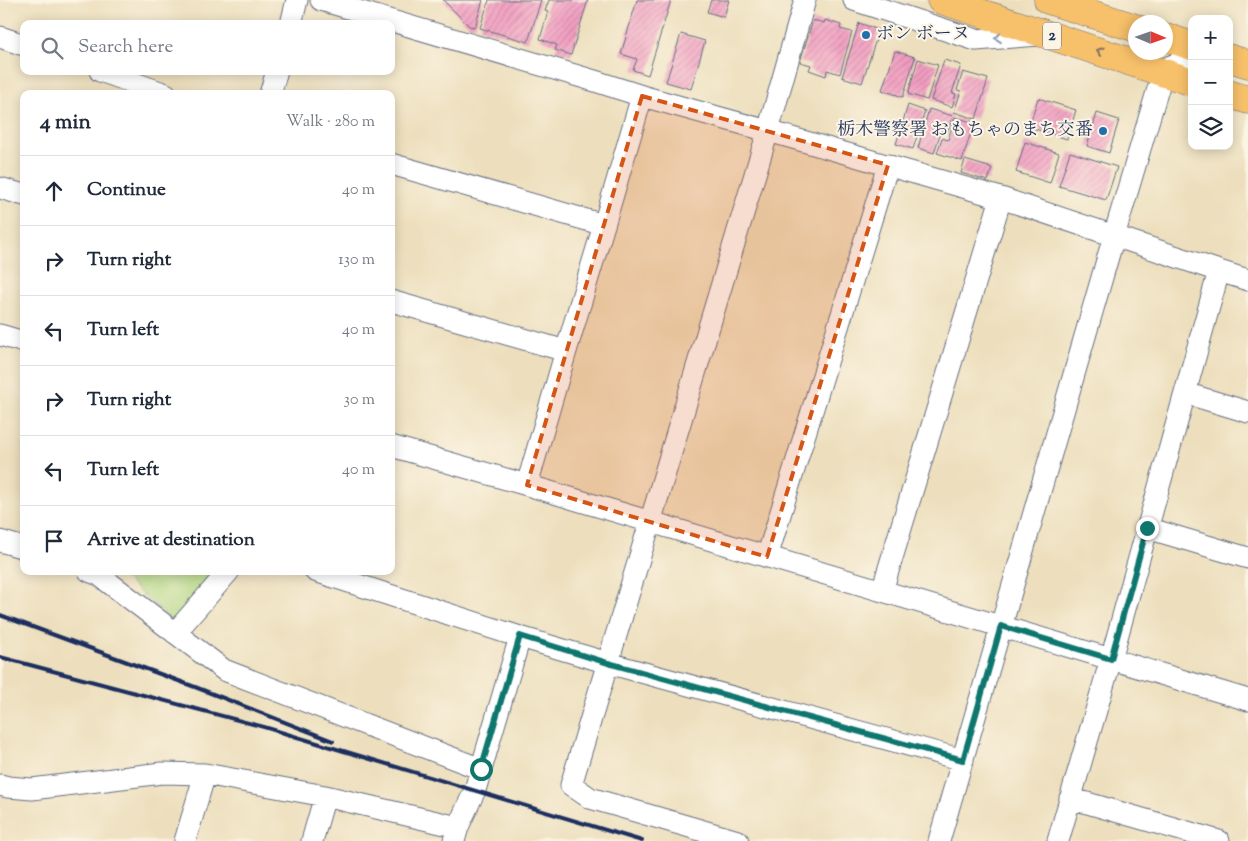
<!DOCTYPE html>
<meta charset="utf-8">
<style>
body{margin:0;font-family:"Sorts Mill Goudy","Noto Serif JP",serif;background:#f2f2f3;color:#1f2937}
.controls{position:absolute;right:15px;top:15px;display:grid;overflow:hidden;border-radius:10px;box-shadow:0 2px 12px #0003}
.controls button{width:45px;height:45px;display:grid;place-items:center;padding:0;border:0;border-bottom:1px solid #e0e1e3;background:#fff;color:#1f2937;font:25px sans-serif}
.compass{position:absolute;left:1128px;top:15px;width:45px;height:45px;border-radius:50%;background:#fff;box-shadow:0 2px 12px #0003;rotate:92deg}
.stop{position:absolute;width:15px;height:15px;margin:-11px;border:4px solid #0f766e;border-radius:50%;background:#fff}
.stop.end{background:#0f766e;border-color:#fff;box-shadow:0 1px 5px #0008}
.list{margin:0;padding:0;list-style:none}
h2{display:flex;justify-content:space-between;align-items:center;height:65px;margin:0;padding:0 20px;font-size:21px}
h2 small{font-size:16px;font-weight:400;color:#747a83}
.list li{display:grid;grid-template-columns:32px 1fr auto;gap:15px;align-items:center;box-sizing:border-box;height:70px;padding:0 20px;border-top:1px solid #e0e1e3}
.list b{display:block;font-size:19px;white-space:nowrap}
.list em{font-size:16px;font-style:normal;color:#747a83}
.icon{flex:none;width:28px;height:28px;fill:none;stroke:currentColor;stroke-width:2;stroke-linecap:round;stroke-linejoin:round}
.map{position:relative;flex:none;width:1248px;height:841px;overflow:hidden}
.search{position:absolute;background:#fff;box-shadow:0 2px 12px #0003;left:20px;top:20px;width:375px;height:55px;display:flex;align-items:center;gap:12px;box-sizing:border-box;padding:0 18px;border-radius:10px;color:#747a83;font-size:19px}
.panel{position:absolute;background:#fff;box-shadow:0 2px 12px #0003;left:20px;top:90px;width:375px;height:485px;border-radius:10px}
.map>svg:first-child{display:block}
.park{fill:#aed57f;stroke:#64826e}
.building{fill:url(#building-hatch)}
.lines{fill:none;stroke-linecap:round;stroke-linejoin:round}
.minor-casing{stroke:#646d7f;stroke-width:23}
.tertiary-casing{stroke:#646d7f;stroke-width:28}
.primary-casing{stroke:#646d7f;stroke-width:29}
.minor{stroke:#fff;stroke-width:21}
.tertiary{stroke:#fff;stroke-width:26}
.primary{stroke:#f7c06b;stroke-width:28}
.rail{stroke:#1b2f5e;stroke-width:4}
.oneway{stroke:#8d97ae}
.oneway2{stroke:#7e7064}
.route{stroke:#0f766e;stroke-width:6}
.marked{fill:#d45514;fill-opacity:0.2;stroke:#d45514;stroke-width:4;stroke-dasharray:10 6;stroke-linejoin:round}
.poi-dot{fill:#1f6fb2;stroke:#fcf5e5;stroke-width:2}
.labels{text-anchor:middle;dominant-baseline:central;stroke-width:4;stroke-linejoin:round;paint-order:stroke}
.shield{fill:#fcf5e5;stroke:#5e6a86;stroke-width:1}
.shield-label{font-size:16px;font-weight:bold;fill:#1b2f5e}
.poi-label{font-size:18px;fill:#1b2f5e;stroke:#fcf5e5;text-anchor:start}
</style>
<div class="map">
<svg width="1248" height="841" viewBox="0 0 1248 841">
<defs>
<pattern id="building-hatch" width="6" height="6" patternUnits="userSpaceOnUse" patternTransform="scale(1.25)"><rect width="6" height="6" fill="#f39ec1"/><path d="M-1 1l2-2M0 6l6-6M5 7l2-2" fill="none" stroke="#c481a0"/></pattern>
</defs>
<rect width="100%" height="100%" fill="#fcf5e5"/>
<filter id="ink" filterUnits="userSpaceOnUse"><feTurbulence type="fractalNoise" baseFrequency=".02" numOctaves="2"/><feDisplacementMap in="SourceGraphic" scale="10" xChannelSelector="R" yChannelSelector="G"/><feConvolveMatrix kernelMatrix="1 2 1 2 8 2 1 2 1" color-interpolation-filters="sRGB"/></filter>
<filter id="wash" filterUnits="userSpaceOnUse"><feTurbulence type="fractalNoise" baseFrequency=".0096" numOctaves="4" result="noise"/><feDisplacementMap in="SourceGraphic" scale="20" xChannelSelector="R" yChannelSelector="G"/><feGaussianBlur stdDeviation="1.12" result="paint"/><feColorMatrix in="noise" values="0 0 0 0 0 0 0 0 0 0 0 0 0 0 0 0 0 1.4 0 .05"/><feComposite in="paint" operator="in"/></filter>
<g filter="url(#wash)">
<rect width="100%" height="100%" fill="#eddfbd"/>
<path class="park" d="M117,571H213L173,622Z"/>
<g id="blocks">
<path class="building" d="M443,0H483L475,27L469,26Z
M489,0H541L528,42L480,28Z
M549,0H588L571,55L555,50L557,45L540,39L548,12L545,11Z
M637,0H671L648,75L633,70L637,59L621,54Z
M711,0H729L724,17L707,12Z
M813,20L824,23L825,20L841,25L840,29L852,32L840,74L827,70L826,76L809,70L811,65L800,62Z
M859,23L879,30L862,83L842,77Z
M681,34L705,41L691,89L666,82Z
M895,51L915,57L903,97L882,90Z
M918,59L938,65L927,100L908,94Z
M944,60L961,65L952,93L956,94L952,107L931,100Z
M963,72L988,79L976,119L954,112L961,91L957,90Z
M1038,98L1076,110L1067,139L1029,127Z
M908,105L925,111L913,149L896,144Z
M929,109L953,116L947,133L941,131L934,153L918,148Z
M1097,113L1119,120L1109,153L1087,146Z
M955,117L974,123L962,161L937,153L942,138L948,140Z
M1025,142L1059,153L1050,183L1016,172Z
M1070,152L1117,167L1106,200L1059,186Z
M965,160L992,168L988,181L961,173Z"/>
</g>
</g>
<g filter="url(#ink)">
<use href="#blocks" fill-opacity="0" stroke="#646d7f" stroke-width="1"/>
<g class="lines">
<g class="minor-casing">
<path id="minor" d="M321,0L595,81L642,96L768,131L1001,198L1219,271L1248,280
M854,0L976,40L1039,35
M291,24L297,0
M0,37L24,45
M100,71L166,94
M270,94L277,71
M391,164L604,225L642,96
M0,188L24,195
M391,301L566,351
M0,335L24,342
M1185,393L1248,412
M391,446L527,485L1248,700
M527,485L566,351L604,225
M1147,528L1248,558
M0,541L24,548
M767,557L888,165
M89,571L99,575L224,670L481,769
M315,571L520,637
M882,591L1001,198
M175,633L229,571
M0,785L8,787L32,789L162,773L205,774L325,796L458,827
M1070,798L1219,841
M185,841L205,774
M312,841L325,796
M454,841L458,827L475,790L520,637L608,663L963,760
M738,841L590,798L571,785L768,131L805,0
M939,841L1114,236L1163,72
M1058,841L1111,659L1219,271"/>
</g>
<g class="tertiary-casing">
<path id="tertiary" d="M1163,72L1192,60"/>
</g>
<g class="primary-casing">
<path id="primary" d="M941,0L1192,82
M1048,0L1136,28
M1166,37L1192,46
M1229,58L1248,64
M1229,94L1248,100"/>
</g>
<use href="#minor" class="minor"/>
<use href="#tertiary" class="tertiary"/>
<use href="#primary" class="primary"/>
<path class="rail" d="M0,615L195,687L333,741
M0,657L264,727L642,841"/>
</g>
<defs><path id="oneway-chevron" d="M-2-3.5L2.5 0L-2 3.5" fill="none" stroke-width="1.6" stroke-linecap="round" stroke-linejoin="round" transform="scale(1.25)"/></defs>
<use class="oneway" href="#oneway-chevron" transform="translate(998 38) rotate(175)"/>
<use class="oneway2" href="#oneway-chevron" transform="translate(1100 51) rotate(-162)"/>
</g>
<g class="lines" filter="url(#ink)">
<path class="route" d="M481,769L520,636L608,663L963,760L1001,626L1111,659L1147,528"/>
</g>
<path class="marked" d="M642,96L888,165L767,557L527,485Z"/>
<g class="poi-dot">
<circle cx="866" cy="35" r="5"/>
<circle cx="1103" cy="131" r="5"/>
</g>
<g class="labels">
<rect class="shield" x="1043" y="22.5" width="18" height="27" rx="4"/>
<g class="shield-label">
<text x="1052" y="36">2</text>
</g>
<g class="poi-label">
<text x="876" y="35">ボン ボーヌ</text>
<text x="1093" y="131" text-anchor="end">栃木警察署 おもちゃのまち交番</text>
</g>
</g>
</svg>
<div class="controls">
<button>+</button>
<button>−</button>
<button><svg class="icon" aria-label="layers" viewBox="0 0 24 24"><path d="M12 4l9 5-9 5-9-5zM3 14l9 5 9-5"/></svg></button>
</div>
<svg class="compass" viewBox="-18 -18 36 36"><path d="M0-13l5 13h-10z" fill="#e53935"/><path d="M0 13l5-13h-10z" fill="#747a83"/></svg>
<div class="stop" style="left:481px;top:769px"></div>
<div class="stop end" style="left:1147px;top:528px"></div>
<div class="search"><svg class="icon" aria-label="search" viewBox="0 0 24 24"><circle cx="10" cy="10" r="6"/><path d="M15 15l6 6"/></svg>Search here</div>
<section class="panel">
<h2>4 min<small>Walk · 280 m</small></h2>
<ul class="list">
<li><svg class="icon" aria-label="ahead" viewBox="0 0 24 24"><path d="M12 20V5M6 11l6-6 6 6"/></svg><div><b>Continue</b></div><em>40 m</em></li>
<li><svg class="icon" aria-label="right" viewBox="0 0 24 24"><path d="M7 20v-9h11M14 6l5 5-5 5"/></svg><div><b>Turn right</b></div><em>130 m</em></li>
<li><svg class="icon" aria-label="left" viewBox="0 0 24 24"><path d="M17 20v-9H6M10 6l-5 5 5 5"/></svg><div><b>Turn left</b></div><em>40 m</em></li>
<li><svg class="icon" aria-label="right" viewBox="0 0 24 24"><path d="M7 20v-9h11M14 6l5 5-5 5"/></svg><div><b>Turn right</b></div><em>30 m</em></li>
<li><svg class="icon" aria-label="left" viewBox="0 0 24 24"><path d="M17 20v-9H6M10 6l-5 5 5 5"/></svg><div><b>Turn left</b></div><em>40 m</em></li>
<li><svg class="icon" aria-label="arrive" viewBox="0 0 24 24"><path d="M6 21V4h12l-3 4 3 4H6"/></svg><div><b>Arrive at destination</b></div></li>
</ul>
</section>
</div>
